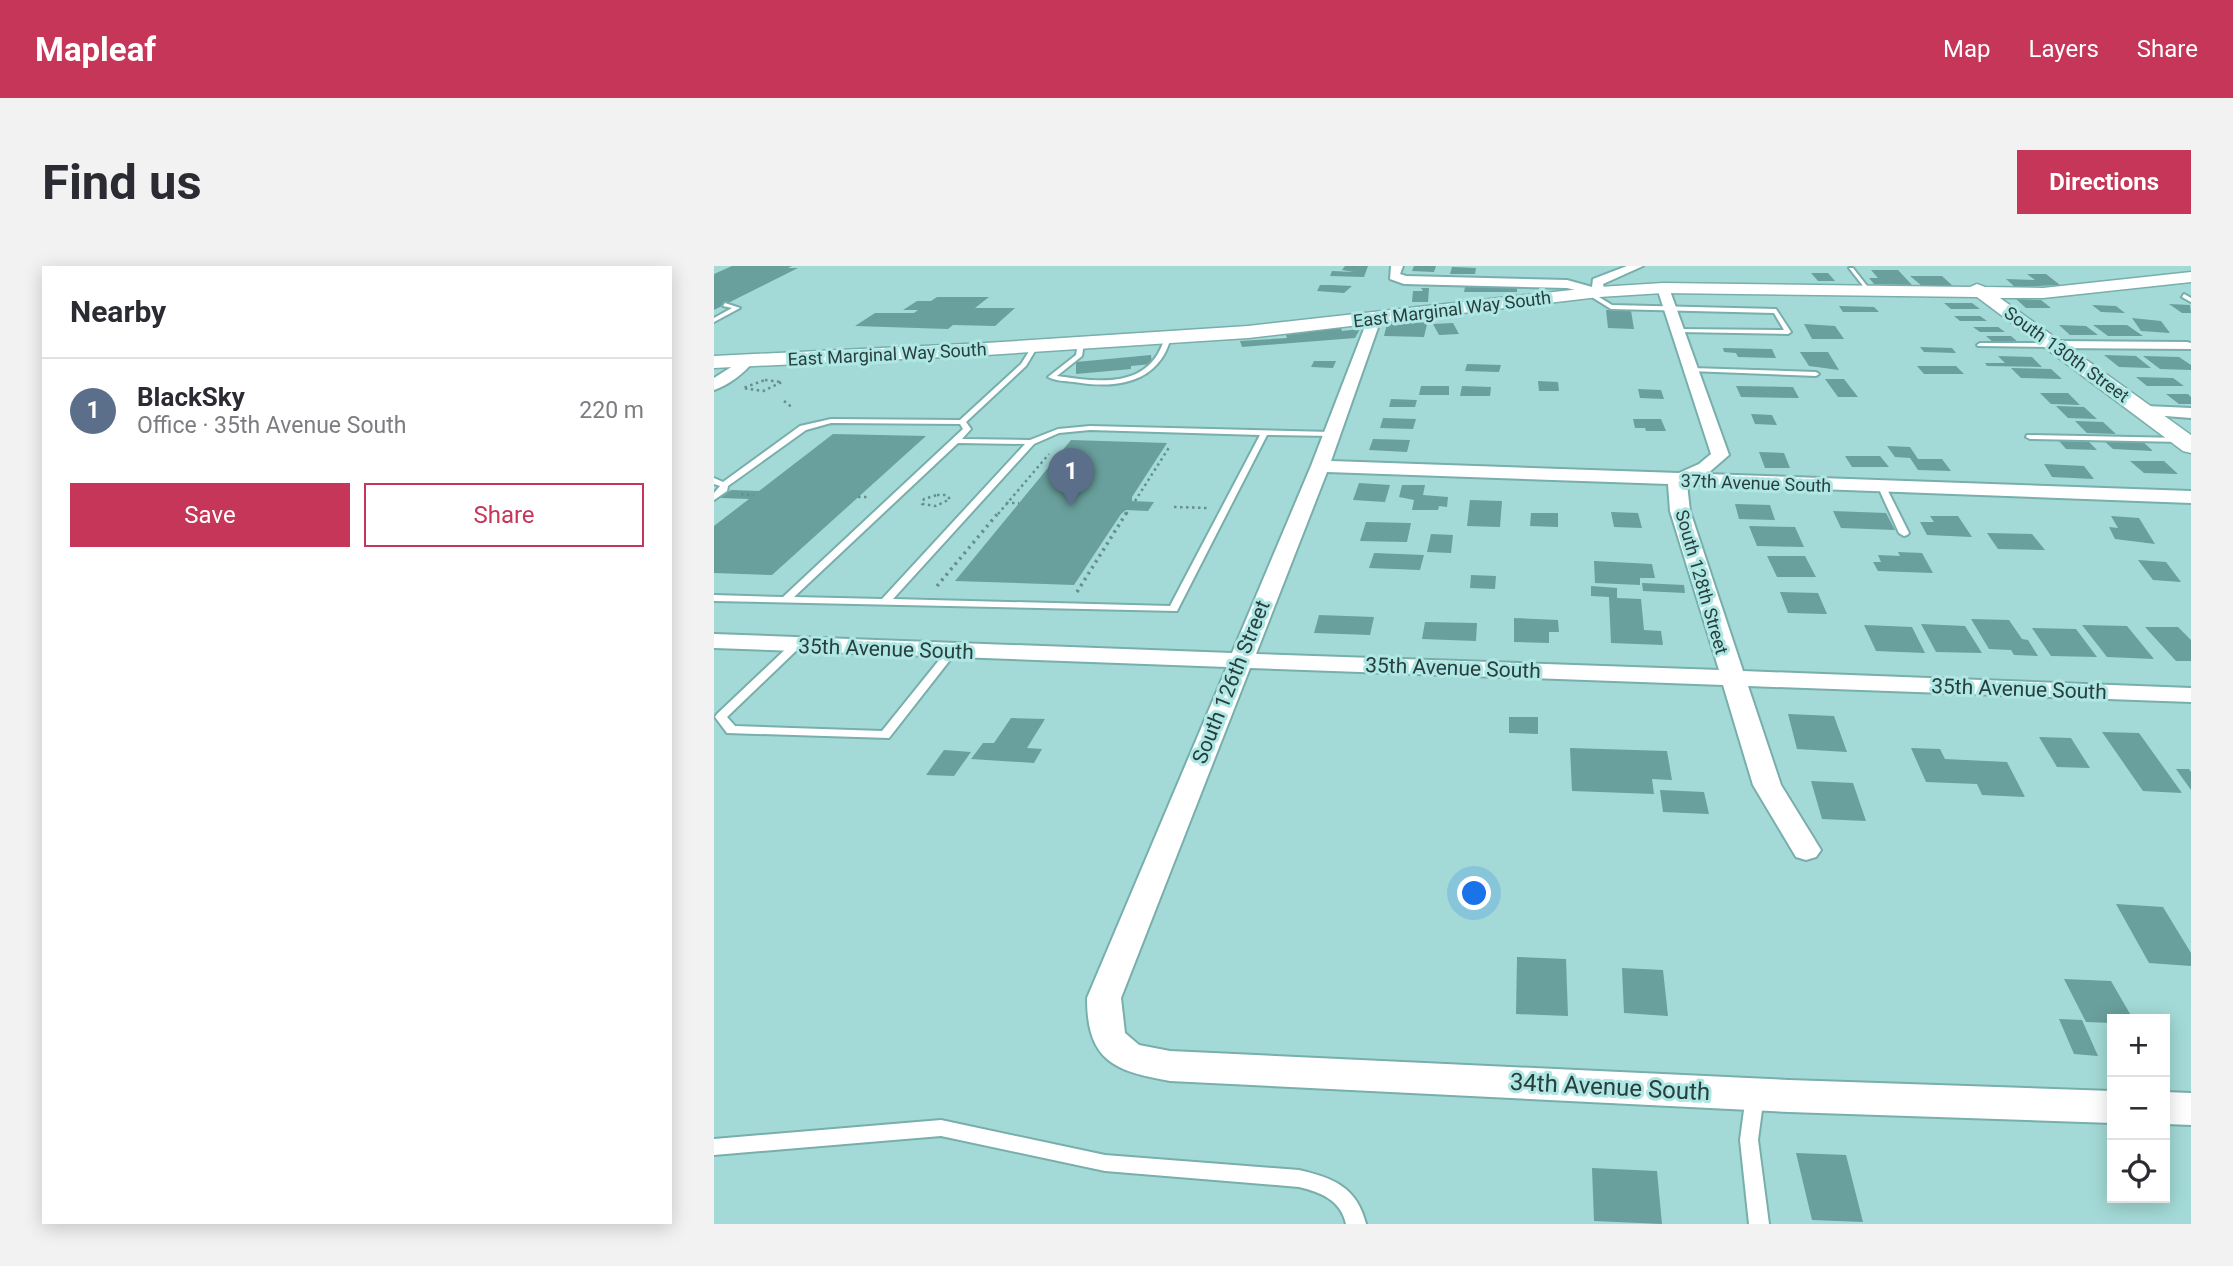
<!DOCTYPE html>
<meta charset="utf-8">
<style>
body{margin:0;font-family:Roboto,sans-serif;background:#f2f2f3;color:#2b2b33}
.controls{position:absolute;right:21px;bottom:21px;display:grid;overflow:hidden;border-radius:0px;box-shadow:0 4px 18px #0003}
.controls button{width:63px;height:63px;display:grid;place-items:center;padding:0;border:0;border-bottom:2px solid #e1e1e2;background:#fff;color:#2b2b33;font:35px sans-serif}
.you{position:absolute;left:761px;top:628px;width:24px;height:24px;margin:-18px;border:5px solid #fff;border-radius:50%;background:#1a73e8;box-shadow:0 0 0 10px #1a73e833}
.badge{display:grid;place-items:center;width:46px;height:46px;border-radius:50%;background:#c63658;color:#fff;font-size:23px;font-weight:700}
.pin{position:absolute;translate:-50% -58px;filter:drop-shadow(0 2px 4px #0008)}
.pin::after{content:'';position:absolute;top:37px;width:24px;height:21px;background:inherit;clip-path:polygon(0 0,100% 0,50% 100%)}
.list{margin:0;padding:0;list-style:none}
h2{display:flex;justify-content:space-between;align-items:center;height:91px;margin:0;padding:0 28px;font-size:30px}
h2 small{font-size:23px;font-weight:400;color:#7c7c81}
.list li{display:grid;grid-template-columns:46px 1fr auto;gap:21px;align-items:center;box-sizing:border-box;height:105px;padding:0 28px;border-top:2px solid #e1e1e2}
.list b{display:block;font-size:26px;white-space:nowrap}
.list p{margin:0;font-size:23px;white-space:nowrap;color:#7c7c81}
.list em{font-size:23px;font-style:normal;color:#7c7c81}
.actions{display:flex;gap:14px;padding:21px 28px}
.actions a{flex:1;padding:16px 0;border:2px solid #c63658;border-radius:0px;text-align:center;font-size:24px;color:#c63658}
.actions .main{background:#c63658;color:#fff}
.icon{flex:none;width:38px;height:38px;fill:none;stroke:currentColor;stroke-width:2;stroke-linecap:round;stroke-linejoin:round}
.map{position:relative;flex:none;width:1477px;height:958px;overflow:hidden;border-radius:0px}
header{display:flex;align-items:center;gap:42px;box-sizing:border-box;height:98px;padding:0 35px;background:#c63658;color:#fff}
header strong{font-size:33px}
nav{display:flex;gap:38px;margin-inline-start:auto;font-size:24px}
.intro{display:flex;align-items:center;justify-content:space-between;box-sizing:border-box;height:168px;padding:0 42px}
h1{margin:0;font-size:49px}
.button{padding:18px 32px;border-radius:0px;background:#c63658;color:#fff;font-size:24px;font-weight:700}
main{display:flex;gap:42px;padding:0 42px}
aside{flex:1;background:#fff;border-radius:0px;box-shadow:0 4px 18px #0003}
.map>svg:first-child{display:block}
.building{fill:#699f9c}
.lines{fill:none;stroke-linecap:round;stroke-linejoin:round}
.lane-casing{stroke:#78aeab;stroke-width:4}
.street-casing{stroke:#78aeab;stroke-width:4}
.secondary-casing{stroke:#78aeab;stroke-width:3}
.path-far1{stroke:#678e8c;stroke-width:2.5;stroke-dasharray:2.5 3.5;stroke-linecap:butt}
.path{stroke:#678e8c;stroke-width:3.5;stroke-dasharray:2.5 4.5;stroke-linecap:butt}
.lane{fill:#fff;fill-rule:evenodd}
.street{fill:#fff;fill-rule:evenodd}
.secondary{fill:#fff;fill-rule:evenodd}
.labels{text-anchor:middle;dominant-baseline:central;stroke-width:6;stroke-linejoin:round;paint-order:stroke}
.far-street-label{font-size:18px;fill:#293f3e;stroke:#afe7e4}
.street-label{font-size:21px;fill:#293f3e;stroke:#afe7e4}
.near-street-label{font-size:24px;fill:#293f3e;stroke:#afe7e4}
</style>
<header>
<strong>Mapleaf</strong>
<nav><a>Map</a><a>Layers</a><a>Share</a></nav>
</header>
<div class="intro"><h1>Find us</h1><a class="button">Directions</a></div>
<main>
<aside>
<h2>Nearby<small></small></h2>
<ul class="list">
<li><span class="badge" style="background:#5c6f8a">1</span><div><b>BlackSky</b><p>Office · 35th Avenue South</p></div><em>220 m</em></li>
</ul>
<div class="actions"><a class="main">Save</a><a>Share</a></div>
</aside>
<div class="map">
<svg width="1477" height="958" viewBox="0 0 1477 958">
<rect width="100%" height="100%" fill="#a3dad7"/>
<path class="building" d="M18,0H78L74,2H84L0,44V8Z
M631,0H654L650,11L616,10L618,5L640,6L628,4Z
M700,0H722L720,6L698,5Z
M738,1L762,2L761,8H736Z
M1157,4H1184L1198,19L1160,18L1155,12H1164Z
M1097,7H1114L1121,15H1104Z
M1313,8H1332L1346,19L1301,21L1292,13L1321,14Z
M1196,10H1228L1240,21L1208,20Z
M606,19H618L638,20L630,27L603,25Z
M751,21H803V26H750Z
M707,22H715L714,36H698L699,25H709Z
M223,31H275L261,42H301L281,60L239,59L234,63L141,60L161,47H200L204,44H189L203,35H217Z
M1302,33L1327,34L1337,42H1312Z
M1230,37H1258L1266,43H1237Z
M1455,38L1476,39L1477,47H1468Z
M1378,39L1402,40L1411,47L1387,46Z
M1125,40L1160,41L1165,46H1129Z
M892,44L917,45L920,63L894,62Z
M1240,50H1266L1273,55H1246Z
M1418,52L1447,55L1456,67L1427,65Z
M701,54H714L710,71L670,70L673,58L702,57Z
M739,57L745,68L725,69L719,58Z
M1090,58L1121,60L1130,73H1098Z
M1345,59L1372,60L1384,69H1356Z
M1379,59H1413L1429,70H1394Z
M1259,61H1284L1291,66H1266Z
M627,62L628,65L646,63L641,72L528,81L526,75L573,72L572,69Z
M1272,70H1297L1305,77H1280Z
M1206,81L1238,82L1242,87L1210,86Z
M1009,82L1058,83L1062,92L1024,91L1022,87L1010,86Z
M1086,86H1114L1125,104L1095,100Z
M437,89L438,98L417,100V103L362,108V96Z
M1390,89L1422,90L1437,102L1405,101Z
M1284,90L1318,91L1328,101L1273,100L1271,97H1291Z
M1429,90L1465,91L1477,99V104L1446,103Z
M600,95H622L619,102L597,101Z
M753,98L787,99L785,106L751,105Z
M1203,100H1242L1250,108H1210Z
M1297,102L1337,103L1348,113L1307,112Z
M1422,111L1459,112L1470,120H1433Z
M1111,113H1130L1144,131H1124Z
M824,115L844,116L845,125H825Z
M707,120H735V129H705Z
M748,120L777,121L776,130H746Z
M1022,120L1079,121L1085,132L1027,131Z
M924,123L947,124L950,133L926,132Z
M1326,127H1354L1366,139L1337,138Z
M1452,128H1474L1477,131V138H1465Z
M677,133L703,134L701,141H675Z
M1342,140L1370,141L1383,153L1354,152Z
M1037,148L1058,149L1063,159L1041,158Z
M669,152L702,153L699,163L666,162Z
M919,153H947L952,165H932L931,162H921Z
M1361,155L1389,156L1402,168L1373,167Z
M119,168L212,170L58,309L0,307V260L35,233L6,232L17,224L45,225Z
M659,173L696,174L693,186L655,184Z
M357,174L453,177L418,231V235L440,236L434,245L412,244L407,248L360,319L241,315Z
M1389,174L1428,175L1439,185L1399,183Z
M1345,175L1375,176L1383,184L1352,183Z
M1173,180L1196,181L1204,193H1228L1237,205L1204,204L1196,192L1181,191Z
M1045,186L1070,187L1076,202H1051Z
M1131,190H1166L1175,201H1138Z
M1416,195H1450L1464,208L1430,207Z
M1330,198L1370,200L1380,213L1338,211Z
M645,217L676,219L671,236L639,234Z
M688,219H711L709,229L734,231L733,241L725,240L724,244H698L700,234L685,231Z
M756,234L788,235L786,261L753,260Z
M1021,238L1056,239L1061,254L1025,253Z
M1119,245L1172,247L1181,264L1127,262Z
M897,246L924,247L928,262L900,261Z
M817,247H844V261L816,260Z
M1216,250H1244L1258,271L1213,269L1206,256H1220Z
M1397,250L1425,252L1441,278L1401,273L1395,261L1404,262Z
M652,256L697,257L693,276L646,275Z
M1035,260L1081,261L1090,281L1043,280Z
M1273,267L1318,268L1331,284L1284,283Z
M717,268L739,269L737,287L713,286Z
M1184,286L1208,287L1219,307L1164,305L1159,296H1167L1164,289L1186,290Z
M660,287L710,289L706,304L655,302Z
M1053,290H1091L1102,311H1063Z
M1424,294L1452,296L1467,316L1439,314Z
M880,295L938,298L941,312H926V319L881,317Z
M757,309L782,310L781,323L756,322Z
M928,317L970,319L971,327L929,325Z
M877,320L903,322V332L927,333L930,364L947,365L949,379L897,377L895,331L877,330Z
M1066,326L1104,327L1113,348L1074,347Z
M605,349L660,351L656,369L600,367Z
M800,352L844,354L845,366H835V377L800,376Z
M1257,353L1295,354L1308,373L1314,374L1324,390L1300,389L1297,384L1275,383Z
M711,356L763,357L762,375L708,373Z
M1207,358L1251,360L1268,387L1222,386Z
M1150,359L1198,361L1211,387L1162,385Z
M1368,359L1413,360L1440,393L1393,391Z
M1431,361H1464L1477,374V395H1462Z
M1318,362L1362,363L1383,391L1337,390Z
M1074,448L1120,450L1133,486L1083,483Z
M795,451H824V468L795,467Z
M297,452L331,453L313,482L328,483L320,497L257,493L269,477H280Z
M1388,466L1425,467L1468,527L1429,525Z
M1325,471L1357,472L1376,502L1343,501Z
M856,482L953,485L958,514L938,513L940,528L858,525Z
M1197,482L1226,483L1231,493L1293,496L1311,531L1268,529L1263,518L1212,516Z
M230,484L257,486L240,510L212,509Z
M1462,503H1475L1477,506V524Z
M1097,515L1139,517L1152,555L1108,553Z
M946,524L990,526L995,548L949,546Z
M1402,638L1449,641L1477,687V700L1435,697Z
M803,691L852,693L854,750L802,748Z
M908,702L949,704L954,750L910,747Z
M1350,713L1397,715L1419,753H1398V757L1372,756Z
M1345,753L1368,754L1384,790L1360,788Z
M1082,887L1132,889L1149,956L1098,954Z
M878,902L943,905L948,958L880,955Z"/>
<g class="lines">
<g class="lane-casing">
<path id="lane" d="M1135,2H1139L1157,25H1153Z
M875,25L898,39L1062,43L1077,66L1074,68L964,66L962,63L1070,64L1060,47L897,43L873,28Z
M1470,28L1477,32V36L1468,31Z
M11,37L26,42L0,56V52L18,42L9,40Z
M454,69L457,71C445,118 401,123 360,116C351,115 341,115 334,111L362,89L364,77L367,75L370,77L368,90L343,110C385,116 436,124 451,71Z
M1266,77H1340L1343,79L1340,81L1264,80L1263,79Z
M321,78L324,80L312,100L252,156L257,163L248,173L316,174L344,163L376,160L618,166L622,168L618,170L553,169L463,345L0,335V329L69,331L249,163L246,158L117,157L92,164L14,220L13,225L0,234V227L6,220L0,218V212L9,216L86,160L117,153L246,154L307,98L319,79ZM376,164L546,169L456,340L179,333L320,178L345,167ZM244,177L311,178L168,333L80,331Z
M978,102L1102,106L1105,108L1102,110L976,105L975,104Z
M1313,169L1469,172L1473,174L1469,176L1316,173L1312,171Z
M1168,218L1172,221L1195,267L1193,269L1190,270L1185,267L1164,221Z
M82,376L86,377L87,379L86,381L13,451L21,460L168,465L234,383L238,382L243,385L175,472L13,467L1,451L3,448L78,377Z
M1041,821L1047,824L1050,829L1044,874L1055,958H1035L1026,874L1032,829L1035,824Z
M227,854L391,889L585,904C619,912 643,921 652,958H632C627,934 606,926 585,921L391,905L227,870L0,889V873Z"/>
</g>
<g class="street-casing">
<path id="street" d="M677,0H689L686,8L692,10L853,14L878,21L879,13L913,0H929L889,18L891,26L885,30L853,22L690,18L676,13Z
M949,18L955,22L1015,189L993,208L1477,225V237L973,218L976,245L1029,405L1477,422V436L1034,420L1067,519L1107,584L1102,591L1092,594L1082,591L1039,519L1009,419L536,402L407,732L411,767L425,779L456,785L1075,814L1398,825V857L1075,846L456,815C400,805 373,795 373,732L513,401L0,382V368L518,387L597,200L655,50L660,49L667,53L617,195L965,207L985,198L997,188L943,22ZM613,206L954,218L956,245L1005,404L542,388Z
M1340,75L1473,76L1477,77V83L1335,82V76Z
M33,91L38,92L40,95C30,107 15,119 0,124V112Z
M1432,140L1477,142V152L1426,148L1424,145L1426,142Z
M1451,826L1477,827V859L1451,858Z"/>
</g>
<g class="secondary-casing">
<path id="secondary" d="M1477,6V16L1329,32H1286L1477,169V187L1469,185L1263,31L949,27L885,31L534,72L272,89L0,102V90L272,77L534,60L885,21L949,17L1256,21L1263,18L1271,21L1329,22Z"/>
</g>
<path class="path-far1" d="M51,114L68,116L49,125L29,122Z
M70,135L79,142
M27,228L40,229
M223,229H232L236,233L222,240L208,238L210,233Z
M144,231H156
M421,235L456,180
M292,237H305
M460,241L493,242
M284,248L335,188
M412,248L415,244"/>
<path class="path" d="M223,320L285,246
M363,326L413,246"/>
<use href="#lane" class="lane"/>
<use href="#street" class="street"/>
<use href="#secondary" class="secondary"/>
</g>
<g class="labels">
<g class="far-street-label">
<text transform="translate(738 43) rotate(-7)">East Marginal Way South</text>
<text transform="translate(173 88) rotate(-3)">East Marginal Way South</text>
<text transform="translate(1353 88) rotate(36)">South 130th Street</text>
<text transform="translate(1042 217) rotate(2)">37th Avenue South</text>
<text transform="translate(988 316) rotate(74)">South 128th Street</text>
</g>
<g class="street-label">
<text transform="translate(172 383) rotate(2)">35th Avenue South</text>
<text transform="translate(739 402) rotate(2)">35th Avenue South</text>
<text transform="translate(517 416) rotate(-68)">South 126th Street</text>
<text transform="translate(1305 423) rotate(2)">35th Avenue South</text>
</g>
<g class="near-street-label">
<text transform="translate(896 821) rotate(3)">34th Avenue South</text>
</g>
</g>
</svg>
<div class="controls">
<button>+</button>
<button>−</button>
<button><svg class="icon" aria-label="locate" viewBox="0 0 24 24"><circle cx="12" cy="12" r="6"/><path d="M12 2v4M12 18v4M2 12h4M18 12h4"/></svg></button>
</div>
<div class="you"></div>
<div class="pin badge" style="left:357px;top:240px;background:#5c6f8a">1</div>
</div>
</main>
